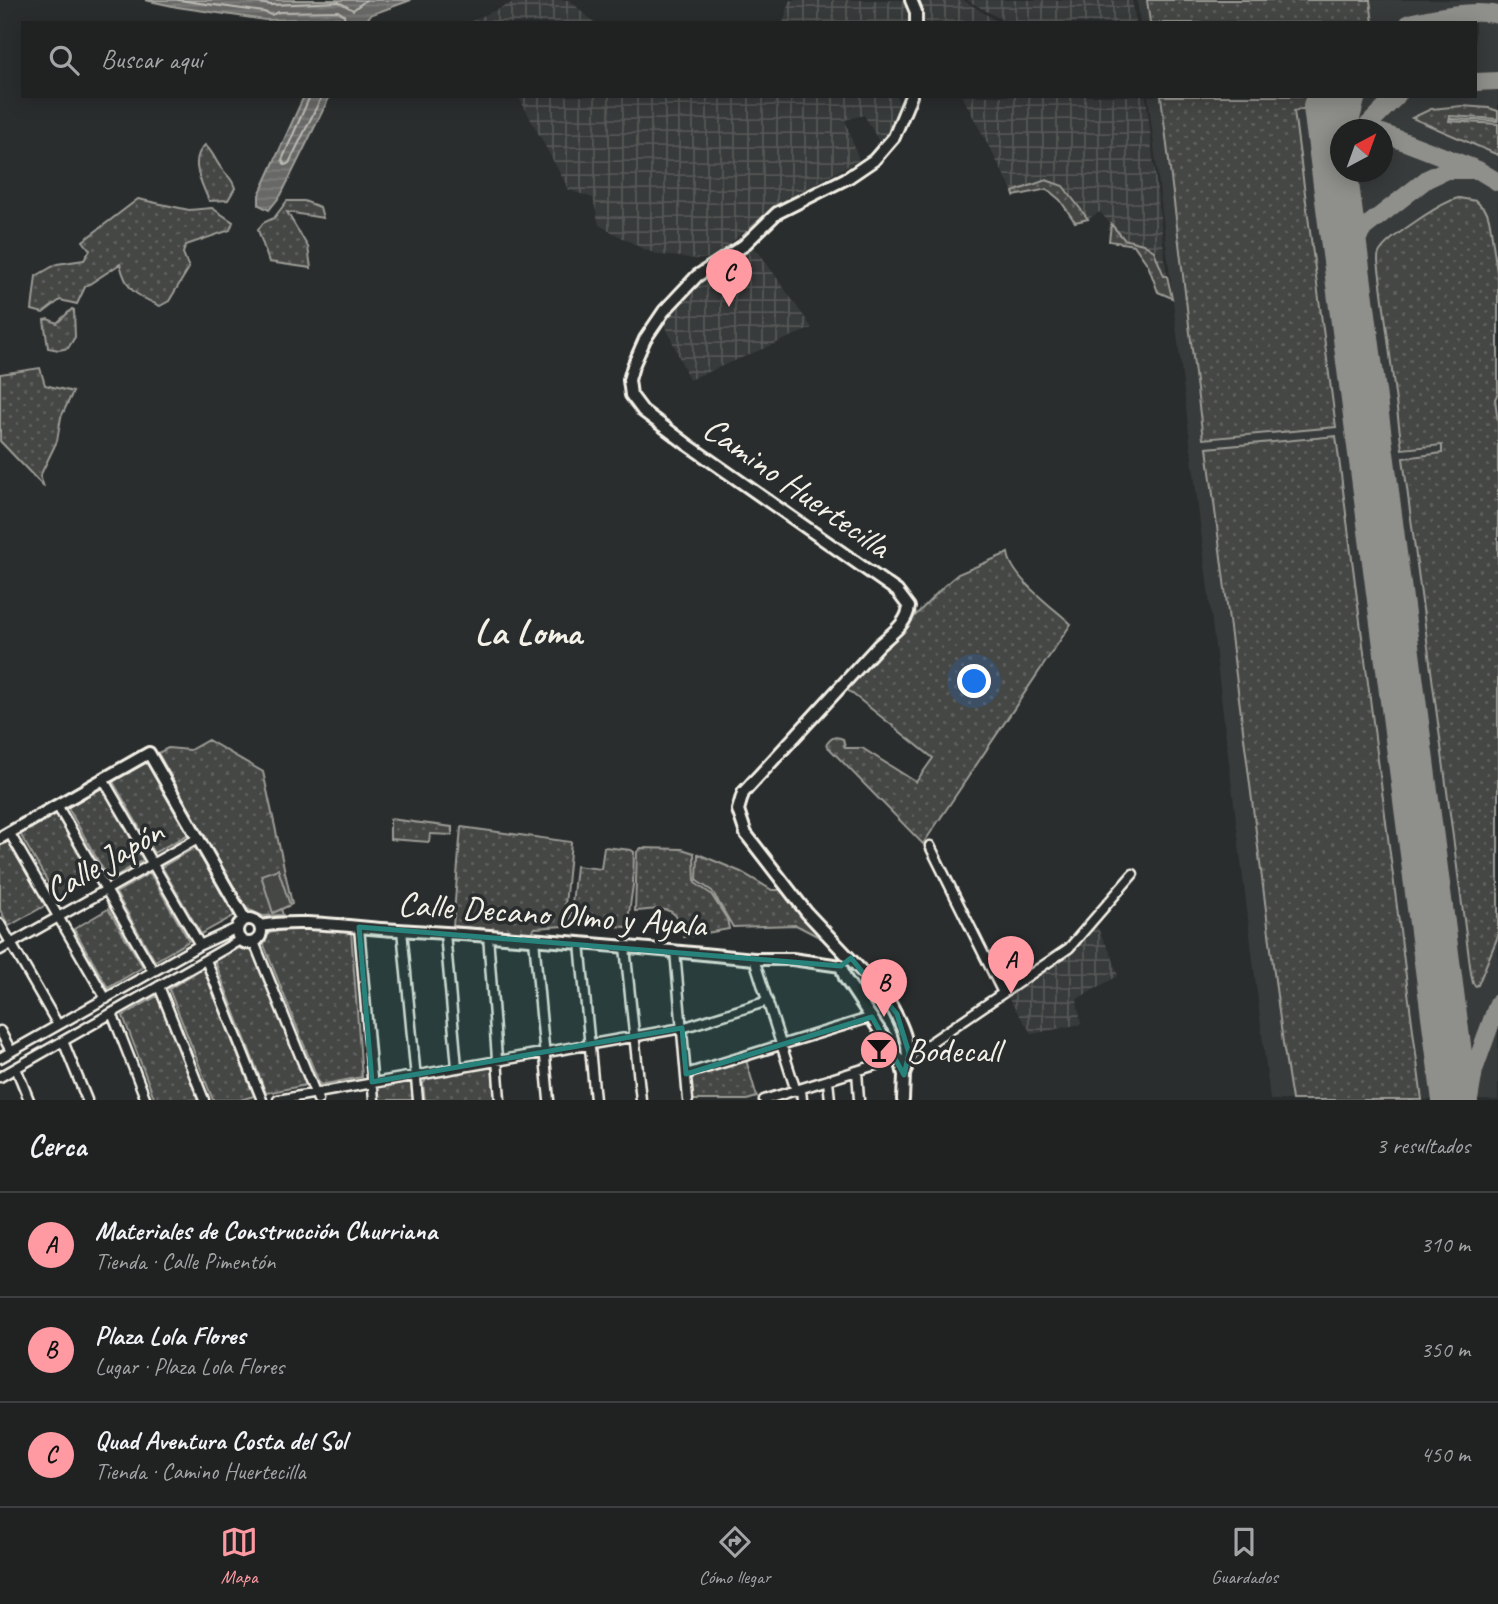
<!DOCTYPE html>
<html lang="es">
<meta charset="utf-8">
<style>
body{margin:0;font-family:Caveat,sans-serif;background:#282a2a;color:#f1f3f6}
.compass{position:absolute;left:1330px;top:119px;width:63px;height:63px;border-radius:50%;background:#202222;box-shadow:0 4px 18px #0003;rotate:41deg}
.you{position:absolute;left:975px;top:682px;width:24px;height:24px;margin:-18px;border:5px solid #fff;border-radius:50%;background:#1a73e8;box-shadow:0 0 0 10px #1a73e833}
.badge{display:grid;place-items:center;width:46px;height:46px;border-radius:50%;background:#ff9aa2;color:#111;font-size:23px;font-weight:700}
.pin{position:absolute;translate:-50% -58px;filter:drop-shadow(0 2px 4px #0008)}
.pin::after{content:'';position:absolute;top:37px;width:24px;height:21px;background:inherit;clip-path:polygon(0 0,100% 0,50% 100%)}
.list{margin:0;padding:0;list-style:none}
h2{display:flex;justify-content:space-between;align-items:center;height:91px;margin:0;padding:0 28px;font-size:30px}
h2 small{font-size:23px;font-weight:400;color:#a2a4a5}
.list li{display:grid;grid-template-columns:46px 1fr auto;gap:21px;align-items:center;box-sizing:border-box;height:105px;padding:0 28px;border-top:2px solid #3d3f40}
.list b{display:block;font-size:26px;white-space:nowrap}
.list p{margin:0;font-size:23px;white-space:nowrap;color:#a2a4a5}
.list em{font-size:23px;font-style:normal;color:#a2a4a5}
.icon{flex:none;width:38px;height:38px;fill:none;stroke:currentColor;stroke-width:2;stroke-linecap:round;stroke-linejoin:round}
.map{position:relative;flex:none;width:1498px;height:1100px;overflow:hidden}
.search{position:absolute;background:#202222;box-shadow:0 4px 18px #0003;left:21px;right:21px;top:21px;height:77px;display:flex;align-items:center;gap:18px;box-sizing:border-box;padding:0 24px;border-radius:0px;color:#a2a4a5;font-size:26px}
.sheet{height:406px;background:#202222}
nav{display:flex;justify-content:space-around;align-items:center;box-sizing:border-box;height:98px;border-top:2px solid #3d3f40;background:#202222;font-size:19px;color:#a2a4a5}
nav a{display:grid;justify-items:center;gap:4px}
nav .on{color:#ff9aa2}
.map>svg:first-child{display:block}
.built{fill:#373a3a;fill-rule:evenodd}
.industrial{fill:url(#industrial-grid)}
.grass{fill:url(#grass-dots);stroke:#9c9c96;stroke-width:2}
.garden{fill:#444645;stroke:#9c9c96;stroke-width:2}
.water{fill:url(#water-rules);stroke:#9f9f9a;stroke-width:2}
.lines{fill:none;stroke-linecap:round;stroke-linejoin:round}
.shore{stroke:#bcbab4;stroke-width:2}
.stream{stroke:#9f9f9a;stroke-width:2}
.taxiway{stroke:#8f8f8b;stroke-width:18}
.runway{stroke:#8f8f8b;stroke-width:46}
.street-casing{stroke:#f4f1e8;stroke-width:13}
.secondary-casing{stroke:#f4f1e8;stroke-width:16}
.street{stroke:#2a2d2e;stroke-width:8}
.secondary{stroke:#2a2d2e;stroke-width:10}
.marked{fill:#26827a;fill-opacity:0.2;stroke:#26827a;stroke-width:5;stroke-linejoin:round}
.labels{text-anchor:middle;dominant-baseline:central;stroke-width:7;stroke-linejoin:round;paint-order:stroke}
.street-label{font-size:35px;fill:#f4f1e8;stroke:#2a2d2e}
.poi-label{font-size:35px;fill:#f4f1e8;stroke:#2a2d2e;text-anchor:start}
.neighbourhood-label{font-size:37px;font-weight:bold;fill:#f4f1e8;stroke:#2a2d2e}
</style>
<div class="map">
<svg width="1498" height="1100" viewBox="0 0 1498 1100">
<defs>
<pattern id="industrial-grid" width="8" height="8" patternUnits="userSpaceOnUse" patternTransform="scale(1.75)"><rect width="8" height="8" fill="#373a3a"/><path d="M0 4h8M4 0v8" fill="none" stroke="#555756"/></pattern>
<pattern id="grass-dots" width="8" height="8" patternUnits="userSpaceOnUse" patternTransform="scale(1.75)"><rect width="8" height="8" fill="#444645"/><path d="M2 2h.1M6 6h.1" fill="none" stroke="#606160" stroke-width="1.8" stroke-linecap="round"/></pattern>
<pattern id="water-rules" width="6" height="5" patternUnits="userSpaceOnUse" patternTransform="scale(1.75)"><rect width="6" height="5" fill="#676866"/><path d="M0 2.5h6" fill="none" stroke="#7d7e7c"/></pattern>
</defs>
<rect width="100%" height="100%" fill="#2a2d2e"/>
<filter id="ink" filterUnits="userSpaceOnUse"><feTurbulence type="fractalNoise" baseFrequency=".0143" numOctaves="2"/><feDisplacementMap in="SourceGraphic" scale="14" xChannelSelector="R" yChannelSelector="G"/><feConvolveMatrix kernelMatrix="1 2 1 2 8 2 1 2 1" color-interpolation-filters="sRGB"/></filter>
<g filter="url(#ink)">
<path class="built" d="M1137,0H1498V1100H1270L1148,96H1475V23H1140ZM1340,130H1382V172H1340Z"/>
<path class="industrial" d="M518,0H569L595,23H467Z
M790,0H906L909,23H783Z
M918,0H963L1000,23H926L918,11L922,7Z
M967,0H1132L1136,23H1007Z
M518,96H897L899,102L887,138L881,145L864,115L845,120L859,160L800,192L801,195L774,209L749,232L742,233L731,243L730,249L717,258L697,259L661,255L645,250L599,225L593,198L569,190Z
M962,96H1146L1167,276H1164L1154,251L1143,244L1124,239L1100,212L1088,219L1063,186L1045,180L1013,192Z
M750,247L758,251L812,328L689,380L663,320L699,280L708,274L719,284L729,299L735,293L721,266Z
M1095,923L1112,956L1118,976L1077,999L1081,1024L1032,1034L1006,995L1050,967L1049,965Z"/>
<path class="grass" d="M1147,0H1370L1373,23H1150Z
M1161,96H1357L1294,111L1336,427L1203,439Z
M1462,106L1489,108L1498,111V119L1450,116L1449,121L1498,124V155L1412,118L1431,109Z
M205,145C214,153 215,161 222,169C228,177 232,178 235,188L228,200L209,201C202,183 188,161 205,145Z
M1046,180L1063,186L1088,219L1075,222L1060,200L1047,189L1014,196L1013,192Z
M1459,198L1476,201L1487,212L1490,223L1498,279V393L1495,399L1498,422V936L1478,985L1475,986L1473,983L1471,973L1403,458L1442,453V445L1402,449L1378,261C1378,256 1378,254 1381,250C1390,237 1443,201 1459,198Z
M138,199L189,210L212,208L233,222L230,230L186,245L183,253L189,268L169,301L160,306C136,295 127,292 120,264L85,287L77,304L60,300L43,313L32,310L36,276L57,264L84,260L90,250L83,241Z
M287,201H304L320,207L323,218L287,212L308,247L311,268L269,262L258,230L263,223L274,218Z
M1111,224L1124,239L1143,244L1154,251L1164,276H1167L1172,298L1158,292L1148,265L1134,245L1109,241Z
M72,309L74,310L75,337L68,348L59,350L48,348L44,320L48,319L57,323Z
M40,368L45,385L73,392L61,417L57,441L40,476L44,487L0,441V374Z
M1336,436L1422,1100H1292L1283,1043L1207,448Z
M1008,553C1011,578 1053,607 1071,624L923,844L826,745C831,738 834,735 843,739L845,748H862L916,782L933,758L845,688L944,586L958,574Z
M208,740L263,772L292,904L281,909L283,915L263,916L245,908L158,753L168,748L190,750Z
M147,760L189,834L154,853L112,780Z
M101,786L143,860L109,880L67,806Z
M55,812L92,878L57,898L19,832Z
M390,819L452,827V835L430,834L429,842L390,839Z
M461,827L571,842L563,926L535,928L531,933L453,926Z
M7,839L46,905L9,926L0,910V844Z
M196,847L235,915L201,934L162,867Z
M604,847L631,850L634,852L633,885L627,927L570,923L576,866L601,869Z
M641,848L682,849L694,853L695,883L711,894L727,919L729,929L684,937C677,903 665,909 635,911L637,852Z
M698,854L741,872L772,890H782L821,938L796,925L733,927L712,891L697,881Z
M150,873L189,941L155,961L116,893Z
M108,909L143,967L108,988L74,929Z
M295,928L351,931L362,1077L320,1085L264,945L269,933Z
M240,948L253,952L306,1085L266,1093L214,959Z
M203,968L254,1096L240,1100H213L169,989Z
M157,996L200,1100H155L123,1016Z
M746,1060L757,1097L747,1100H691L689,1077Z
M492,1067L495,1100H425L423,1084L428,1077Z
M412,1080L414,1100H379L378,1087Z"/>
<path class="garden" d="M278,869L290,905L273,913L261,875Z"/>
<path class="water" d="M145,0H411L370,15L366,23H337L339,18L265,20L177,7Z
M304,96H330L281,195L269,210L259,205V195Z"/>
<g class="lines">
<path class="shore" d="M178,0L264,12L271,15L279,12L338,11L344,15L345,23
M240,0L271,5L339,2L353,10L366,0
M310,96L282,160L285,165L289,163L322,96"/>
<path class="stream" d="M1450,119L1498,121"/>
<path class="taxiway" d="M1409,23C1434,17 1474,9 1498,15
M1475,82L1498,81
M1348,130L1357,96
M1363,130L1397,96
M1382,133L1478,170L1498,182
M1335,175L1340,155
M1347,262L1352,247L1364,228L1427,179L1446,170H1478
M1469,1100L1474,1070L1498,1003"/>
<path class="runway" d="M1326,107L1455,1100"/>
<g class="street-casing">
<path id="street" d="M103,779L200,945
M57,805L153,971
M9,832L106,999
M930,846L1003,993
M0,924L58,1025
M359,927L374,1100
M402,930L418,1100
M445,933L457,1067
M488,935L500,1100
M534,939L549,1100
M254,942L318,1100
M580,943L595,1100
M625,947L641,1100
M0,950L198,838
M675,951L688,1100
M754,959L796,1091
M206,960L262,1100
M159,986L204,1100
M112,1013L146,1100
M0,1031L11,1051
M63,1041L87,1100
M909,1053L924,1047L1069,948L1133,874
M0,1058L200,945L237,928
M16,1068L29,1100
M857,1071L859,1100
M686,1074L872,1017
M0,1077L240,940
M828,1081L830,1100
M801,1089L802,1100
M278,1100L682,1028L768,1001
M764,1100L898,1058"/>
</g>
<g class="secondary-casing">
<path id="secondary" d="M911,0L916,12V23
M0,838L149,753L245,920
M237 931a12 12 0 1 1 24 0a12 12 0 1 1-24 0Z
M260,926C304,918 353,928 398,930C517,937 636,947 754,959H792L841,966
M841,966L845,978L901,1063L904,1075L903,1100
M904,1075C915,1048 900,1020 886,997L807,913L746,834L738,810L743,793L879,645C891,634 907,624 909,607L897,591L688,445L643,411L631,395L629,380L633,366L645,339L664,311L697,276L743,246L777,213L849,177L874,160L894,137L911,96"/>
</g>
<use href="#street" class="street"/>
<use href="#secondary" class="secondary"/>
</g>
</g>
<path class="marked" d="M359,927L841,966L851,958L897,1014L909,1053L904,1075L872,1017L686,1074L682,1028L372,1082Z"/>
<defs>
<g id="bar-disc" transform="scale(2.0125)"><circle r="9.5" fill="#ff9aa2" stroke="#2a2d2e"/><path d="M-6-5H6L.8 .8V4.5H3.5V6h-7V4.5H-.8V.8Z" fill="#111"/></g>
</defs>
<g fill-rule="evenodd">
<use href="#bar-disc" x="879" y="1050"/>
</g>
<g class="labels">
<g class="street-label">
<text transform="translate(797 487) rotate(35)">Camino Huertecilla</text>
<text transform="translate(104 861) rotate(-30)">Calle Japón</text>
<text transform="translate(552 914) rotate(4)">Calle Decano Olmo y Ayala</text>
</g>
<g class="poi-label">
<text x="906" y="1050">Bodecall</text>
</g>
<g class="neighbourhood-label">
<text x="528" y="631">La Loma</text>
</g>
</g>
</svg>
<svg class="compass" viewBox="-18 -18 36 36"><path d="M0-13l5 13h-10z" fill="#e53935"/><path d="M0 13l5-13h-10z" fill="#a2a4a5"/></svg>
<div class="you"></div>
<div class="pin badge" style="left:1011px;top:994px">A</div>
<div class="pin badge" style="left:884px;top:1017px">B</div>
<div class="pin badge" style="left:729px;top:307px">C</div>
<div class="search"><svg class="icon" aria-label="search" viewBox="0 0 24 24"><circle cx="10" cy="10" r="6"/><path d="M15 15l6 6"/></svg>Buscar aquí</div>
</div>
<section class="sheet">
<h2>Cerca<small>3 resultados</small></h2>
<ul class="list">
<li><span class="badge">A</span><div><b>Materiales de Construcción Churriana</b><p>Tienda · Calle Pimentón</p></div><em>310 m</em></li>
<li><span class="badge">B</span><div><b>Plaza Lola Flores</b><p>Lugar · Plaza Lola Flores</p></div><em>350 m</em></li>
<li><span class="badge">C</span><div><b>Quad Aventura Costa del Sol</b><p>Tienda · Camino Huertecilla</p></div><em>450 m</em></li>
</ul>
</section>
<nav>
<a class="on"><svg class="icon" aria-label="map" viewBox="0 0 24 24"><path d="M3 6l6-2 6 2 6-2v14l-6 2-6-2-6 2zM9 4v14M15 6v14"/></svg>Mapa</a>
<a><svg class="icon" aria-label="directions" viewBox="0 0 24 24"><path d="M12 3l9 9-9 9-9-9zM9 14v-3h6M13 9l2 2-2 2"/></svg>Cómo llegar</a>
<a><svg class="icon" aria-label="saved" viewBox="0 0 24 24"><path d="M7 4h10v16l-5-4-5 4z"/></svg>Guardados</a>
</nav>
